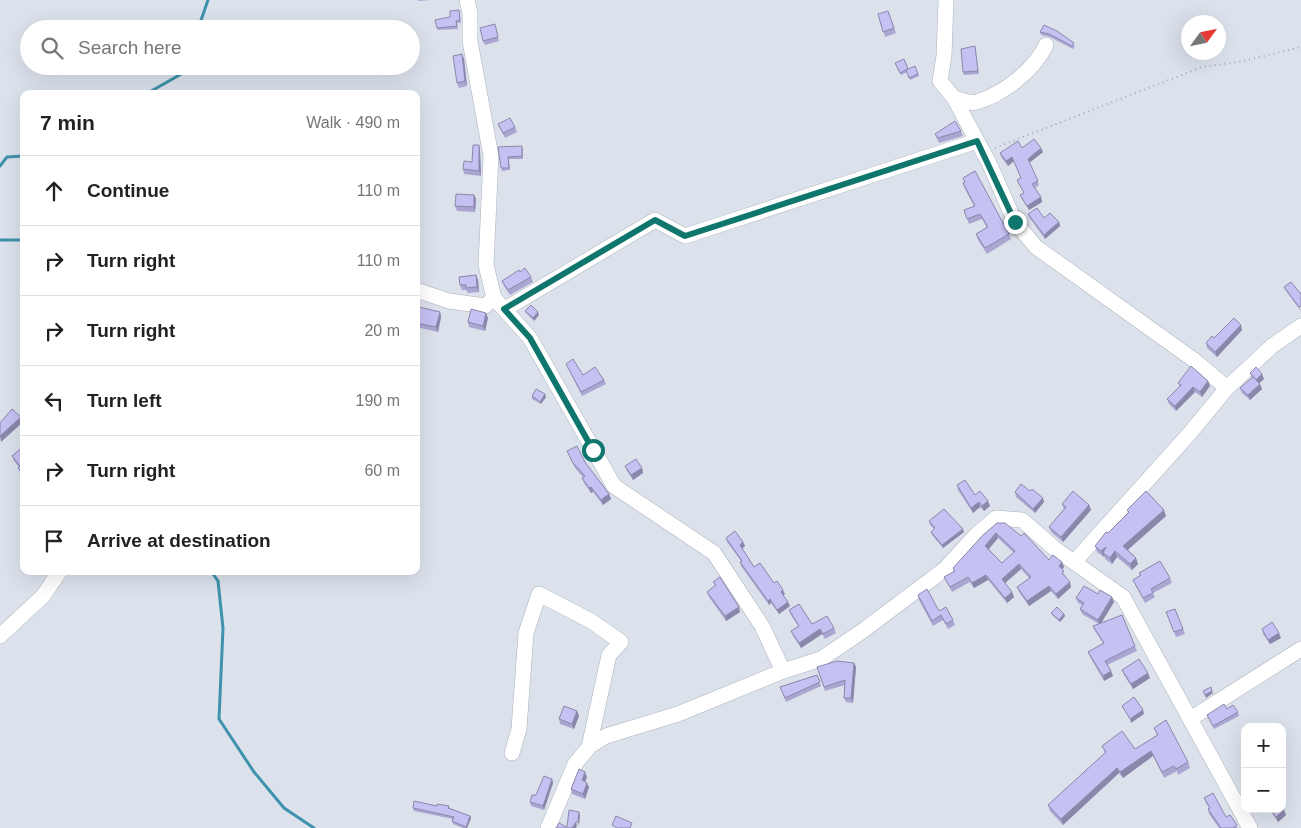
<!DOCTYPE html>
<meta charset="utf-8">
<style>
body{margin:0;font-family:Arial,sans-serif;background:#f2f2f2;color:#222}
.controls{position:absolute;right:15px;bottom:15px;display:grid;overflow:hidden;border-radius:10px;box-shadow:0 5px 20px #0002}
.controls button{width:45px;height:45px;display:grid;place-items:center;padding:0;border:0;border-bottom:1px solid #e0e0e0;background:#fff;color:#222;font:25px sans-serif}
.compass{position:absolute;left:1181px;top:15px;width:45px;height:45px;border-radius:50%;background:#fff;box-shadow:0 5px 20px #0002;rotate:57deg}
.stop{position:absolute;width:15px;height:15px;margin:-11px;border:4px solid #0f766e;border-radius:50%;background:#fff}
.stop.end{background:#0f766e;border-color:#fff;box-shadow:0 1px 5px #0008}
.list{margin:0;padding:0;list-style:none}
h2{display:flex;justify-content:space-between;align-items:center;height:65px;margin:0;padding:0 20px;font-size:21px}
h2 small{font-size:16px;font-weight:400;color:#767676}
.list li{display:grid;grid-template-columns:32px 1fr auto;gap:15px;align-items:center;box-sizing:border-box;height:70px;padding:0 20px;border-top:1px solid #e0e0e0}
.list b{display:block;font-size:19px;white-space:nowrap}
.list em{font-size:16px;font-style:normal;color:#767676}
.icon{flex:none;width:28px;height:28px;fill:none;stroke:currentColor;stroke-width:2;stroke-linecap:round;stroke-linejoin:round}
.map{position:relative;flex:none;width:1301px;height:828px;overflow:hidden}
.search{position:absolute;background:#fff;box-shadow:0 5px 20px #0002;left:20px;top:20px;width:400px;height:55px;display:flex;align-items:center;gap:12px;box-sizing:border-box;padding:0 18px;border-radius:28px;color:#767676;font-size:19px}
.panel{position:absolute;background:#fff;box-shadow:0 5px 20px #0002;left:20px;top:90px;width:400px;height:485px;border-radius:10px}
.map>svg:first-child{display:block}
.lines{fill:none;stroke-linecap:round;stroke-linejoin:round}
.stream{stroke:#3f92ae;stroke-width:3}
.minor-casing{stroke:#acb2bc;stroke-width:16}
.path{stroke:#a4a9b1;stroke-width:2;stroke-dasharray:1 4;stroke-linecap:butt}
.minor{stroke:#fff;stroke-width:15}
.wall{fill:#aaa6d1;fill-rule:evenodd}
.shaded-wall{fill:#8b87aa}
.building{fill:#c6c1f3;stroke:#8b87aa;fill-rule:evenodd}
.route{stroke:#0f766e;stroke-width:6}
</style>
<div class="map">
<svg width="1301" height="828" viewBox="0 0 1301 828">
<rect width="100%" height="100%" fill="#dce2ec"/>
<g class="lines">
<path class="stream" d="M198,29L208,0
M146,94L183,73L186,66
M0,166L7,157L24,156
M0,240H21L24,248
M24,352V360
M211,571L218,581L223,628L219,719L254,772L284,808L314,828"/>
<g class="minor-casing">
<path id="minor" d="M467,0L470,13V41L491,156L486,265L494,298L530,338L614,486L714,553L762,626L783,671L821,659L861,632L945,569L975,536L996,518L1022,520L1054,548L1123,597L1250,828
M946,0L944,56L940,81L954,98L989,163L1015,222L1036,247L1194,360L1227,388L1272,346L1301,326
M954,98C961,100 971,104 977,102C1005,93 1034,70 1046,45
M416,290L449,301L485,306L494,298
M505,309L655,220L685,236L977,141
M1075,561L1190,433L1227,388
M0,636L43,596L60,571
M1190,719L1301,649
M512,753L519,729L526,633L539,594L591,621L621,642L609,655L589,747
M548,828L575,764L590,746L606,736L678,714L783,671"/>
</g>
<path class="path" d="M995,148L1202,67L1239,62L1301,47"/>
<use href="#minor" class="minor"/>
</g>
<path class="wall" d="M418,0H430L418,1Z
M459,10L461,23H457L458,29L438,30L437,28Z
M888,11L896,33L885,37L878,14Z
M1044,25L1075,46L1073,49L1050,37L1041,35L1040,32Z
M496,28L499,41L485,45L483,41Z
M975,49L979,74L964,75L963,72Z
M462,54L464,59L467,86L459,88L457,83Z
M895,63L908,69L915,66L919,76L910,80L907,72L901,75Z
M498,124L515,127L517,132L505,138Z
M961,131L963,136L939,143L935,134Z
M479,145L480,150L481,176L464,174L463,169L472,162Z
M498,147L523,148V159H509L510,170L502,171Z
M1022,148L1043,152L1029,163L1039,185L1035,188L1041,197L1042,202L1029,210L1022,199L1020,195L1024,193L1017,180L1021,178L1014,161L1008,166L1001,157L1000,153Z
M963,178L1009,234L1011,239L987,254L978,240L976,234L987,228L982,219L969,224L964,210L974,206L965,189L963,183H965Z
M474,195L476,199L475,212L457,211L455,206Z
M1028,214L1059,222L1060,226L1045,239L1029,217Z
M520,272L531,277L533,282L510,295L504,286L502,281Z
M476,275L478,280L479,292L468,293L466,290H462L460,285Z
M1291,282L1301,311L1286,291L1284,287Z
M525,311L539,315L534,321L526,313Z
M440,312L441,317L438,332L416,327V314H418Z
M486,313L488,318L485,331L469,327L468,322Z
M1242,330L1217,357L1207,348L1206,343L1214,338Z
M566,364L583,375L604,380L606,384L582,396Z
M1250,373L1264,379L1259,383L1262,389L1250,400L1242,393L1240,388L1252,378Z
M1208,381L1210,386L1202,397L1195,392L1176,411L1169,404L1167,399L1180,387L1178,383Z
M532,396L546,397L541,404L532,399Z
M24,446V477L20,473L18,468L19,467L14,461L12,456Z
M567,451L585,462L609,494L611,499L603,505L593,492L591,493L584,483L582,478L583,477L575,468Z
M625,466L642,468L643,473L633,480L627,471Z
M957,485L975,495L990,506L984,511L980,507L973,513L958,490Z
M1015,492L1044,502L1035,513L1016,497Z
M1062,504L1089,505L1091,510L1063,542L1051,532L1049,527L1064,509Z
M1127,510L1166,516L1128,550L1136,558L1138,564L1132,570L1117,557L1112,564L1105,559V556L1104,557L1097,552L1095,546L1128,513Z
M929,521L964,532L943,548L932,535L931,532L934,529L930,525Z
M997,523L1049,560L1062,562L1064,567L1062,570L1065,576V577L1071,587L1058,599L1051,591L1029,606L1019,592L1017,587L1029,578L1021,569L1005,583L1012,592L1014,597L1007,603L988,580L974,588L970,582L952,592L944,577L954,572L953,568ZM998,538L1014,553L1002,563L989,549Z
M726,538L743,542L745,546L742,548L754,567L785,594L783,595L790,606L779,614L771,603L769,605L741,566L740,562L741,561L727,542Z
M1139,573L1170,578L1172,583L1153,593L1155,597L1145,603L1135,584L1133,580L1140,576Z
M713,582L740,612L726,621L709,597L707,592L715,586Z
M1098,594L1112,597L1114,602L1101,623L1122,615L1137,651L1107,665L1113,676L1104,681L1090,657L1088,652L1103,643L1095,631L1093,626L1099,624L1082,614L1080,609L1082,605L1078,603L1076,598Z
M918,595L939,611L953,620L955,625L948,629L943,620L933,626L919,600Z
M1175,609L1185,634L1176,637L1166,612Z
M789,610L812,624L834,628L836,633L825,639L822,634L801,648L793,636L791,631L798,626L791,615Z
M1051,613L1064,614L1065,616L1060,622L1052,615Z
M1262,629L1281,638L1270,644L1263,634Z
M854,663L856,667L853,703L846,702L844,698L845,685L825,691L817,667Z
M1122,670L1150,678L1133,689L1124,675Z
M817,675L821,686L786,702L780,687Z
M1227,709L1238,712L1239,716L1214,729L1207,715Z
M577,711L579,716L574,729L560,724L559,719Z
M1154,728L1188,762L1190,768L1178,775L1177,771L1164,778L1153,756L1123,778L1119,773L1063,825L1050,811L1048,805L1105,753L1102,746L1135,749L1157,735Z
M587,777L585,782L589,787L585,799L572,794L571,789Z
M552,779L553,783L544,810L531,806L530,802Z
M1204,798L1226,817L1238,828H1219L1209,814L1208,809L1209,808L1206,803Z
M449,806L450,808L470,816L471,818L467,828H463L453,824L452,821L453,819L414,811L413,808Z
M1269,809H1282L1286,815L1278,822Z"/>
<path class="shaded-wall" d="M462,54L464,59L467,86L465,81Z
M479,145L480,150L481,176L479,171Z
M1041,148L1043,152L1029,163L1028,159Z
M1012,157L1014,161L1008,166L1006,161Z
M474,195L476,199L475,212L474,207Z
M1041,197L1042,202L1029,210L1027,206Z
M1059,222L1060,226L1045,239L1044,235Z
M476,275L478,280L479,292L477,287Z
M440,312L441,317L438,332L436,327Z
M538,312L539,315L534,321L533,318Z
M486,313L488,318L485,331L483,326Z
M1241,325L1242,330L1217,357L1215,352Z
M1262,374L1264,379L1257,385L1256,380Z
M1208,381L1210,386L1202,397L1200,392Z
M1260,384L1262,389L1250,400L1248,395Z
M1193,387L1195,392L1176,411L1175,406Z
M545,394L546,397L541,404L540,402Z
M21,417L23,422L1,442L0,436Z
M642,468L643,473L633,480L631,475Z
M591,487L593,492L591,493L589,488Z
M609,494L611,499L603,505L601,500Z
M1043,498L1044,502L1035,513L1033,509Z
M988,501L990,506L984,511L982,506Z
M979,502L980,507L973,513L971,508Z
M1089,505L1091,510L1063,542L1061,537Z
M1164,510L1166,516L1125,552L1123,546Z
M963,529L964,532L943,548L942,545Z
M996,533L998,538L987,551L985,546Z
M743,542L745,546L742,549L740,545Z
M1106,547L1103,553L1105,556L1104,557L1101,551Z
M1115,551L1117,557L1112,564L1110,558Z
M1136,558L1138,564L1132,570L1130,564Z
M1062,562L1064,567L1061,571L1059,566Z
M1019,564L1021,569L1004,584L1002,579Z
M986,575L988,580L974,588L972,583Z
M1070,582L1071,587L1058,599L1056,594Z
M1049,586L1051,591L1029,606L1027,601Z
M783,590L785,594L782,596L781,592Z
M1012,592L1014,597L1007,603L1005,598Z
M1112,597L1114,602L1100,625L1098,620Z
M770,599L771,603L769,605L768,601Z
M788,602L790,606L779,614L777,610Z
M739,607L740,612L726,621L725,616Z
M1064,614L1065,616L1060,622L1059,620Z
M820,629L822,634L801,648L799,643Z
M1279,633L1281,638L1270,644L1268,640Z
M854,663L856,667L853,703L851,698Z
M1111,671L1113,676L1104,681L1103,676Z
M1148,673L1150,678L1133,689L1131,684Z
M1212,691L1213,693L1206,698L1205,695Z
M1143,710L1144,714L1131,723L1130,719Z
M577,711L579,716L574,729L572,724Z
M1151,751L1153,756L1123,778L1120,772Z
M1117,768L1119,773L1063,825L1061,819Z
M585,772L587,777L584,785L582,780Z
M552,779L553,783L544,810L543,806Z
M587,783L589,787L585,799L583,794Z
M1284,810L1286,815L1278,822L1276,817Z
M579,812L580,815L579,826L578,822Z
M470,816L471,818L467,828H466V827Z
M576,822L577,826L576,828H572Z"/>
<path class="building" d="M459,10L460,20L456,21L457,26L437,28L435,20L450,17V11Z
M888,11L894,28L883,32L878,14Z
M495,24L498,37L483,41L480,28Z
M1044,25L1057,31L1074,43L1072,46L1049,34L1040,32Z
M975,46L978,71L963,72L961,49Z
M462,54L465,81L457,83L453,56Z
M904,59L908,69L900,73L895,63Z
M915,66L918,74L909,78L906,70Z
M510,118L515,127L503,133L498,124Z
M955,121L961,131L938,138L935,134Z
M1034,139L1041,148L1028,159L1038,181L1032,184L1041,197L1027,206L1020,195L1024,193L1017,180L1021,178L1012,157L1006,161L1000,153L1018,141L1022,148Z
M473,145H479V171L463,169L464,161L472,162Z
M522,146V156L508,157L509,168H501L498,147Z
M975,171L1009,234L985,248L976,234L988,227L980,214L967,219L964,210L975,206L963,183L965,182L963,178Z
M456,194L474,195V207L455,206Z
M1037,208L1044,218L1050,213L1059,222L1044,235L1028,214Z
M525,268L531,277L508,290L502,281L519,270L520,272Z
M476,275L477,287L466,288V285H460L459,277Z
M1291,282L1300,293H1301V306L1299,307L1284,287Z
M531,305L538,312L533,318L525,311Z
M419,307L440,312L436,327L416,323V314H418Z
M471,309L486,313L483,326L468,322Z
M1234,318L1241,325L1215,352L1206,343L1212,336L1214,338Z
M573,359L583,375L595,367L604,380L581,392L566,364Z
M1191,366L1208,381L1200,392L1193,387L1175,406L1167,399L1181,385L1178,383Z
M1256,367L1262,374L1256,380L1250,373Z
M1253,377L1260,384L1248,395L1240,388Z
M536,389L545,394L540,402L532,396Z
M12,409L21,417L0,436V423Z
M24,446V474L18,468L20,466L12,456Z
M577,446L585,462L609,494L601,500L591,487L589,488L582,478L585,476L573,463L567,451Z
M636,459L642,468L631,475L625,466Z
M965,480L975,495L980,491L988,501L982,506L979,502L971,508L957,485Z
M1021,484L1030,491L1032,489L1043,498L1033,509L1015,492Z
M1073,491L1089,505L1061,537L1049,527L1066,507L1062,504Z
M1146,491L1164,510L1123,546L1136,558L1130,564L1115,551L1110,558L1103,553L1106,547L1101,551L1095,546L1106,532L1108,533L1129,512L1127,510Z
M944,509L963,529L942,545L931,532L935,528L929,521Z
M997,523H1005L1021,536L1024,533L1049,560L1053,555L1062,562L1059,566L1064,571L1062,573L1070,582L1056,594L1049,586L1027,601L1017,587L1031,577L1019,564L1002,579L1012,592L1005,598L986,575L972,583L968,577L950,587L944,577L955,571L953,568L983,535ZM996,533L1015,551L1002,563L985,546Z
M735,531L743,542L740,545L754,567L760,563L774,583L777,581L783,590L781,592L788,602L777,610L770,599L768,601L740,562L742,561L726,538Z
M1160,561L1170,578L1151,589L1153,593L1143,598L1133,580L1141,575L1139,573Z
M720,577L739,607L725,616L707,592L716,585L713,582Z
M1084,586L1098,594L1100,590L1112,597L1098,620L1080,609L1084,603L1076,598Z
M927,589L939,611L946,607L953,620L946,624L941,615L932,621L918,595Z
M799,604L812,624L827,616L834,628L823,634L820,629L799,643L791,631L799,626L789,610Z
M1057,607L1064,614L1059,620L1051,613Z
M1175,609L1183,629L1174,632L1166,612Z
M1122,615L1135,646L1105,661L1111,671L1103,676L1088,652L1104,643L1093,626Z
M1272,622L1279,633L1268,640L1262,629Z
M1139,659L1148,673L1131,684L1122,670Z
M837,661L854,663L851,698H844L845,680L824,687L817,667Z
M817,675L820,682L785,698L780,687Z
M1211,687L1212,691L1205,695L1203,691Z
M1134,697L1143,710L1130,719L1122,706Z
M1224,704L1227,709L1233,705L1238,712L1213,726L1207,715Z
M564,706L577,711L572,724L559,719Z
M1166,720L1188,762L1176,769L1174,766L1162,772L1151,751L1120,772L1117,768L1061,819L1048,805L1106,752L1102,746L1122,731L1135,749L1158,735L1154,728Z
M579,769L585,772L582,780L587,783L583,794L571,789Z
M544,776L552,779L543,806L530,802L532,795H536Z
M1213,793L1226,817L1230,815L1237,825L1233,828H1221L1208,809L1210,808L1204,798Z
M414,801L437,806V804L449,806L448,808L470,816L466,827L452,821L454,817L413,808Z
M1282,807L1284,810L1276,817L1270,809H1282Z
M569,810L579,812L578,822H576L572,828H556L559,823L567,827Z
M616,816L632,823L630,828H617L612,825Z"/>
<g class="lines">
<path class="route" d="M593,450L530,338L504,309L655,220L685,236L977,141L1015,222"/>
</g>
</svg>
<div class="controls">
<button>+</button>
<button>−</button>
</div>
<svg class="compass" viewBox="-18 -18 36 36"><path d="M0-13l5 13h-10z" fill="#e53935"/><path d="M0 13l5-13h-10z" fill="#767676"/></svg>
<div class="stop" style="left:593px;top:450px"></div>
<div class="stop end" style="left:1015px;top:222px"></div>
<div class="search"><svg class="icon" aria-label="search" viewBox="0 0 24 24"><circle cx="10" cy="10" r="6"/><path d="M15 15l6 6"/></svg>Search here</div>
<section class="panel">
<h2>7 min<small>Walk · 490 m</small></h2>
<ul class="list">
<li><svg class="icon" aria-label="ahead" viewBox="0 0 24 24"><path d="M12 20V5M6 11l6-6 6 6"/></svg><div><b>Continue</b></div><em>110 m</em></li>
<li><svg class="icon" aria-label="right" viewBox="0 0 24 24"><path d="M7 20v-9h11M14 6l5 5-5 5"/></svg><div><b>Turn right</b></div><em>110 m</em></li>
<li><svg class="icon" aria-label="right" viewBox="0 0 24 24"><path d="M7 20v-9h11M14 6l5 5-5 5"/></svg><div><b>Turn right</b></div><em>20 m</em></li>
<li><svg class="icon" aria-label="left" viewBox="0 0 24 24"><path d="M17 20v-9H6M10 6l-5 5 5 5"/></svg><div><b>Turn left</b></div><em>190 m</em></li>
<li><svg class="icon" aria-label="right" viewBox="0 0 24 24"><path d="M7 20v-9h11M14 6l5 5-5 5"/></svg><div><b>Turn right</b></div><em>60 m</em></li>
<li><svg class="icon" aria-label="arrive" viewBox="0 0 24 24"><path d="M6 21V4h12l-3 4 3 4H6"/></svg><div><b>Arrive at destination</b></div></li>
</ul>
</section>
</div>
